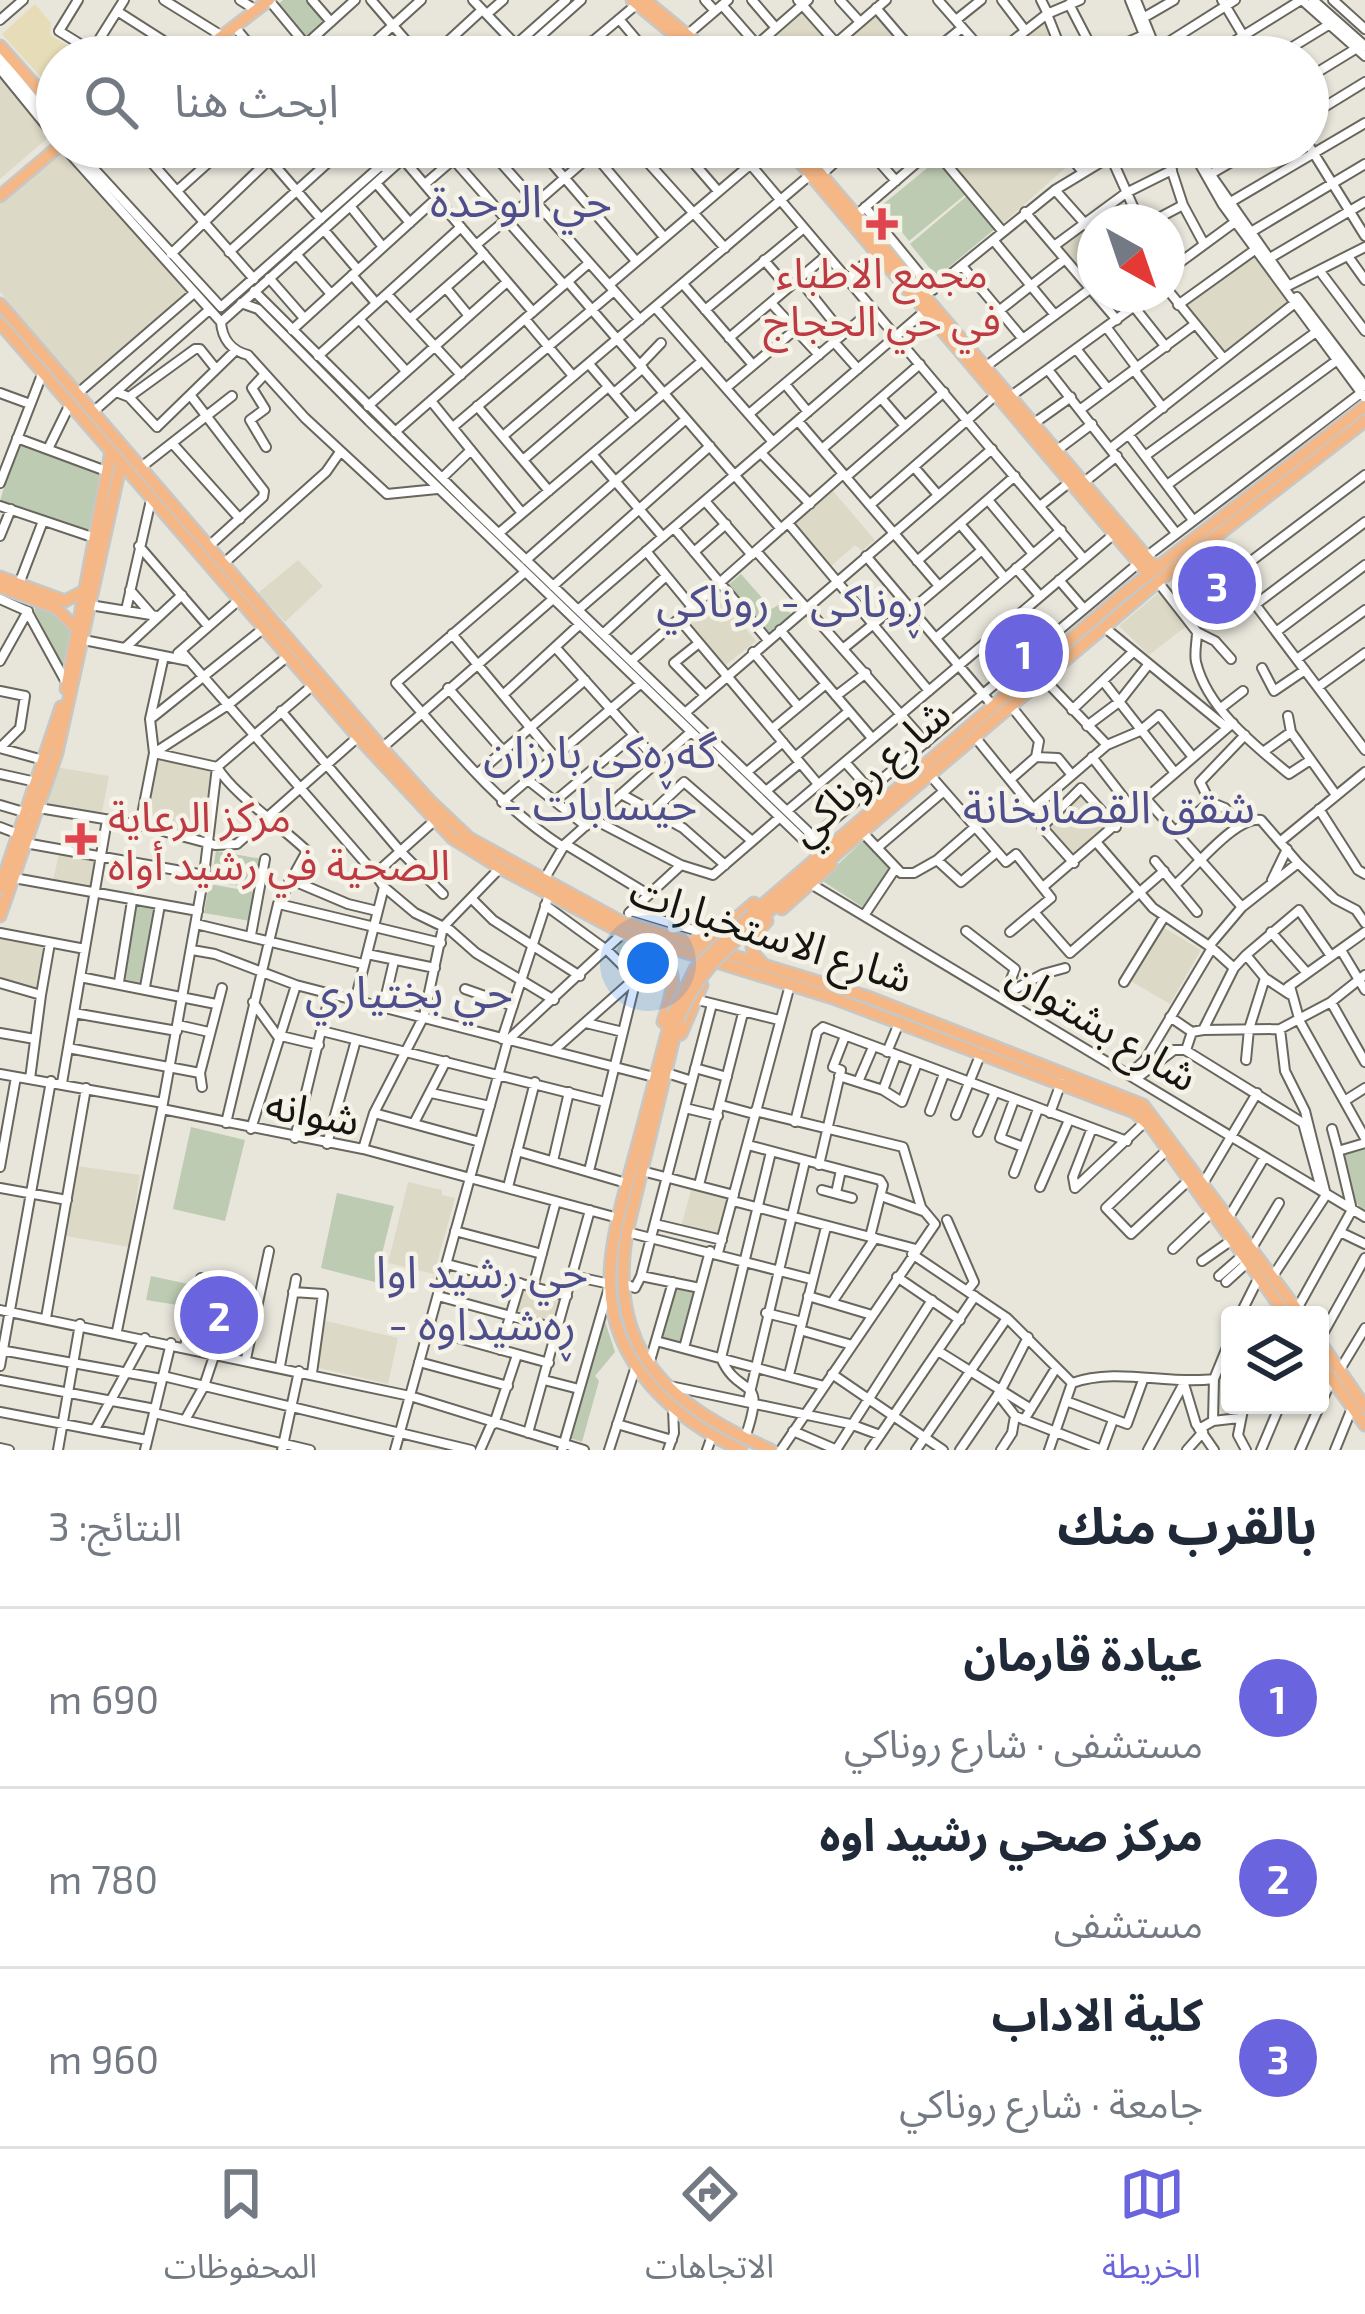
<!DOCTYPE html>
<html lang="ar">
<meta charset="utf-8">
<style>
body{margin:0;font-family:"Exo 2","Noto Sans Arabic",sans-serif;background:#f6f6f7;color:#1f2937;direction:rtl}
.controls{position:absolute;right:36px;bottom:36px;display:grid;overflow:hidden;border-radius:12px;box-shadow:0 3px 9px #0004}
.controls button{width:108px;height:108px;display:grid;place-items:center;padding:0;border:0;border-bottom:3px solid #e0e1e3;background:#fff;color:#1f2937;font:60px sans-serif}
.compass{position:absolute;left:1077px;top:204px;width:108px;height:108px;border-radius:50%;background:#fff;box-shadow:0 3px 9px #0004;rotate:140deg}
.you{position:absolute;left:648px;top:963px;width:42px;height:42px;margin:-30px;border:9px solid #fff;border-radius:50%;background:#1a73e8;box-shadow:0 0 0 18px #1a73e833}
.badge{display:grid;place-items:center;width:78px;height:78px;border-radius:50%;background:#6a65de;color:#fff;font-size:39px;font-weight:700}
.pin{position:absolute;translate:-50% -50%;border:6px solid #fff;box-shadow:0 3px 12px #0006}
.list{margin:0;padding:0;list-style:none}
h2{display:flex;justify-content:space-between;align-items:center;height:156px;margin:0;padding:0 48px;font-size:51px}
h2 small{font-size:39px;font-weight:400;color:#747a83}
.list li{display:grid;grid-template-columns:78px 1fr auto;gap:36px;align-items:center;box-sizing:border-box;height:180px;padding:0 48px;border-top:3px solid #e0e1e3}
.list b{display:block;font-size:45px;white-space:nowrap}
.list p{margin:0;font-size:39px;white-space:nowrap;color:#747a83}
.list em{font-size:39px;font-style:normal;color:#747a83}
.icon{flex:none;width:66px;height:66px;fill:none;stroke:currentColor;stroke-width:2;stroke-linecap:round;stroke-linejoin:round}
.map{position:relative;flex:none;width:1365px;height:1450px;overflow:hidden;direction:ltr}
.search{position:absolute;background:#fff;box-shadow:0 3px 9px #0004;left:36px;right:36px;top:36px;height:132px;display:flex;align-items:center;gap:30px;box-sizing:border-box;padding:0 42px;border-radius:66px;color:#747a83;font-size:45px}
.sheet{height:696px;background:#fff}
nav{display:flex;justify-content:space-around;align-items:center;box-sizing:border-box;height:168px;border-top:3px solid #e0e1e3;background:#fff;font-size:33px;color:#747a83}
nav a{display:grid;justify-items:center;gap:6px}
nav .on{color:#6a65de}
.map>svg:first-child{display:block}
.built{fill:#ddd9c7}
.green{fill:#bdcbb3}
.sand{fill:#e6dcb7}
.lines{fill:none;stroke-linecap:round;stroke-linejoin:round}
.minor-casing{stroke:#68665d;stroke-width:12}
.major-casing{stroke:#c7c7c6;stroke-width:15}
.minor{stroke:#fff;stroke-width:8}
.major{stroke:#f5b785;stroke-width:10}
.major-bridge-casing{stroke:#c7c7c6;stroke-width:15;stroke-linecap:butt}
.major-bridge{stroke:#f5b785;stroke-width:10}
.health-dot{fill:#e0444e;stroke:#f5f3e8;stroke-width:4.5}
.labels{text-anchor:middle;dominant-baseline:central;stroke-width:9;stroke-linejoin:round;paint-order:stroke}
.health-label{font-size:42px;fill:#be3a42;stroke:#f5f3e8}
.street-label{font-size:42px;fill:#161511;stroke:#f5f3e8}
.neighbourhood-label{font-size:45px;fill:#4e4e8d;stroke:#f5f3e8}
</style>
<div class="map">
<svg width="1365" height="1450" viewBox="0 0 1365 1450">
<rect width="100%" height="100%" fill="#e8e6db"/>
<path class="built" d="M802,12L830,44L815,57H757L754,54Z
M876,16L896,39L876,57H848L839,48Z
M1045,21L1061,57H1002Z
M0,77L50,136L0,179Z
M63,147L190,294L80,387L0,292V202Z
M949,147H1057L1071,163L1001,225L941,154Z
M1084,225L1095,238V266L1082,276L1058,247Z
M1253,256L1287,302L1222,354L1184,306Z
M833,491L875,540L862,551L855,545L829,568L792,526Z
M298,560L323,586L285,622L258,593Z
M1161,591L1188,625L1149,655L1119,626Z
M715,592L756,641L722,668L682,620Z
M155,758L211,772L200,835L145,823Z
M56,767L109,776L101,817L44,806Z
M1081,792L1110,826L1074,859L1045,825Z
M59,853L95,860L90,888L53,881Z
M1161,926L1201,950L1170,1004L1129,980Z
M0,936L43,946L36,990L0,980Z
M77,1166L140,1175L129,1247L66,1236Z
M408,1182L442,1190V1195L455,1198L434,1274L388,1263Z
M692,1187L728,1197L718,1235L681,1226Z
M523,1288L561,1299L554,1323L516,1315Z
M322,1320L398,1338L388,1384L315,1367Z"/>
<path class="green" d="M283,0H307L325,20L304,38L276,6Z
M937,160L966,194L909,241L881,206Z
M968,195L996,228L937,277L910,244Z
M17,442L101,471L89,531L0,501Z
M741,574L772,609L781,603L792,615L769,636L727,586Z
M38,605L56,613L70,626L65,670L34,610Z
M863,841L891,869L864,908L821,880Z
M216,851L262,859L256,889L211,881Z
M209,884L255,892L250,921L204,913Z
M135,904L155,907L142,983L123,979Z
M622,940C644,948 665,954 669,981L639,975L616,951Z
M191,1127L245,1140L225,1221L173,1209Z
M1365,1148V1211C1348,1200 1346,1172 1342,1153Z
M337,1193L394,1206L375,1282L321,1268Z
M151,1276L188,1284L184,1306L146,1300Z
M675,1287L694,1291L681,1343L662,1338Z
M604,1318L615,1352L595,1376L599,1381L582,1442L570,1438Z"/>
<path class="sand" d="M35,4L51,23L50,35L87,57H57V95L2,34Z"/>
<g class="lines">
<g class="minor-casing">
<path id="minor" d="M78,0L59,31L101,57
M164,0L222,36
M240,0L256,10
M312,0L331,22
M371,0L420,57
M473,0L516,45
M705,0L715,11
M752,0L776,28
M798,0L836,43
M840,0L860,22
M938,0L988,57
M1002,0L1024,29
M1041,0L1048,14
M1130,0L1153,57
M1136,0L1159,57
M1222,0L1256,57
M1302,0L1365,56
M1313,0L1365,46
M1333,0L1365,29
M1069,4L1096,56
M273,5L316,57
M722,5L757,45
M876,8L918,57
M117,11L189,57
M487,14L503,0
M1047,14L1064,57
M1143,18L1174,0
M619,19L651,57
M0,20L23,0
M956,20L981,0
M239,32L260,57
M687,35L728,0
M592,41L606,57
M833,46L843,57
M1156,50L1235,0
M92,51L124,0
M1096,56L1144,35
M292,57L355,0
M358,57L421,0
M431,57L482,10
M502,57L566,0
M517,57L581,0
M574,57L637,4
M654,57L678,38
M743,57L808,0
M820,57L886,0
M882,57L903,39
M926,57L962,28
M992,57L1047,14L1080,0
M1209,57L1301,0
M1276,57L1330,24
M0,58L57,128
M0,69L57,139
M1308,78L1357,48
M1308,117L1365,82
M1308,144L1365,236
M64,147L221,322C222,339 232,351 248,355L305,418L387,494L437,489
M74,147L221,307L402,147
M138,147L254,279
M259,147L321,219
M363,147L383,167
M487,147L640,320
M538,147L636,261
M634,147L725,248
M680,147L718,191
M866,147L896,181
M1062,147L1082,171
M1164,147L1183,205L1204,244
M1190,147L1223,205L1365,398
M933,148L1003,232
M593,153L664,237
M1110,155L1140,222
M403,159L533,312
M453,159L564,285
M693,163L712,147
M750,164L1084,559
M274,165L295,147
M504,165L526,147
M1204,165L1288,285
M822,174L852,147
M1209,175L1257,147
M376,183L410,223
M425,184L468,147
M1055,190L1095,235
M177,191L226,147
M536,203L600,147
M1229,203L1365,123
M350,206L383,247
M865,207L933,290
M862,210L935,147
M1025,212L1117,320
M1151,222L1183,205
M324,230L358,270
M1251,232L1365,164
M994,241L1055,315
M476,245L532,198
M1054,246L1126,193L1172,170
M229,252L345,147
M171,254L270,159
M296,254L331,294
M1270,258L1365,202
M1350,259L1365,280
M764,260L788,288
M963,267L1023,339
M1322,274L1365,331
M352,275L376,303
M1167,277L1171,269L1235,222
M269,278L304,318
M799,279L843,334
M847,279L877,253
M568,282L781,529
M683,284L753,365
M609,285L771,147
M1286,287L1365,247
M446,288L469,316
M1167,289L1224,359
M254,291L469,505L823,846
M387,294L461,375
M924,296L1055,190L1126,147
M1297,297L1365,386
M241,303L258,309L369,421L816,852
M771,303L819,355
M1178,305L1256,249
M655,307L773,442
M1135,308L1166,347
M705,310L804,228
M1000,310L1065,259
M411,318L484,254
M359,319L406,371
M525,319L573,376
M221,322L416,147
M1107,328L1137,368
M292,330L437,198
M729,338L827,255
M834,342L858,369
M1077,350L1108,389
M318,356L461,227
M589,364L635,418
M640,365L661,343
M985,367L1090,289
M1134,370L1163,408
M1049,371L1176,533
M265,374L252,388L265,409L250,420L266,447
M785,384L808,412
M726,388L796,329
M116,392L129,397L195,349H200L216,369
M0,393L30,404
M614,393L643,368
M77,394L194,293
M191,396L264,491L263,497L209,546
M1011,396L1151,294
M129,397L157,427L235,351
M881,398L905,426
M431,401L522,513
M368,406L507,282
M477,406L549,491
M1081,409L1194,325
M93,412L209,310
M749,414L873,309
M798,421L939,586
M1033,424L1071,397
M453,427L614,291
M395,432L589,263
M1129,435L1193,520
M503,436L810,175
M17,438L106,471
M172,443L240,519
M1111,448L1295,303
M48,449L70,404
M822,449L920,364
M1056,451L1092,424
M761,453L810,504
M592,454L663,537
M1145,456L1316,332
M523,460L608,387
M914,467L938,495
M140,468L232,396
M846,477L944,392
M442,478L471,450
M0,483L43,372
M1083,483L1117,456
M1167,485L1336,361
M988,500L1033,554
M705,501L752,555
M870,505L996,395
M0,506L92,537
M1040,506L1070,482
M788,523L929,691
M674,528L767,639
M499,533L702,361
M0,536L11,509
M1209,543L1365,750
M139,546L208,626
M982,550L1005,578
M646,551L692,607
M756,551L926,743
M694,552L726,524
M866,556L993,706
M526,560L686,419
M917,561L1015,476
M223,564L326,472L340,452
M1016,568L1040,596
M525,572L396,683C448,742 496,804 563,847
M1234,574L1365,475
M1059,580L1084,609
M1158,582L1197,632C1197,641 1194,653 1196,662C1207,708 1254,745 1289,774L1309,761
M19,584L43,521
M553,586L710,446
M130,590L151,614
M0,599L27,611L66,682
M1256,604L1365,522
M90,605L157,616
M126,610L151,500
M578,610L925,311
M911,610L982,550L960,524
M679,619L818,784
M1104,627L1226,727
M780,630L872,738
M1197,632L1215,641L1231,659
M1276,632L1365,565
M452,634L554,756
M603,634L666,576
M936,638L1061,530
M84,640L189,661
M699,643L674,663L705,695
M126,647L182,595
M555,647L658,762
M844,648L903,600
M181,651L375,874
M753,652L798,706
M178,653L239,600
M164,656L150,719L154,753L217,767C234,795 280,825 307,851L278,904L226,1123
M1297,659L1365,610
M0,661L28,611
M631,661L843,474
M1262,668L1274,691L1305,670
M1043,678L1107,745
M1103,681L1175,773
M1318,687L1365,653
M448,688L503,751
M0,691L25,696L20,728L0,748
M503,695L579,625
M836,696L866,673
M1011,706L1039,741L1036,757L1012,778
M1221,708L1243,691
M1072,710L1133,652
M281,711L400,851L443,894
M685,713L992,449
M1288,716L1291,732L1336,795
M153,717L264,628
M1087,726L1119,702L1148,665
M772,729L826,684
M975,737L1044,822
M0,748L43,760
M382,748L553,599
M1263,752L1291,732
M795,757L849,711
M1036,757L1058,758L1071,774
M1092,757L1134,811
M845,762L869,789
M747,772L783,742
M0,774L36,782
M477,774L585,680
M930,775L1006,862L1016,854L1051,898L1010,932
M528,780L586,826
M766,791L800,763
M621,794L683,828L725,865
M1147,800L1242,907
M555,801L634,735
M502,802L640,684
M0,805L27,813
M1035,807L1107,745L1140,731L1159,715L1192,756
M39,808L140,825L215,845L237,844L358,737
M1319,809L1358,870L1365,874
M787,811L1114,534
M651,813L684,782L752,841
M593,819L681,865L713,875L779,818
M1239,824L1225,808L1210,802L1200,782L1245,735
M140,825L154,753L228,705L288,656
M0,827L18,834
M1175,831L1210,802
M864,834L901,873H914L937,860L961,882L997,852
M812,838L1146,557L1361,393
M1281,841L1365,772
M25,843L204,875
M1097,843L1153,908L1212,948L1234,968L1246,955
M565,844L649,895
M877,848L944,791
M937,860L975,827
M1155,861L1197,912
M1074,863L1042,827L1081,788L1116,827
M14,878L198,911
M545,878L565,844L691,732
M289,879L348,904L377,911
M1272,880L1287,849
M811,884L1365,1217
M1176,884C1196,867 1236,816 1261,820L1298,863L1335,899L1356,910L1365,923
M384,887L415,913L450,930L476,953L554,1000
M1043,887L1233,723
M472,899L493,920L580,976
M279,904L441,943
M545,905L608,951L636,979
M631,911L710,935
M1034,912L1070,953L1164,871
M629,913L681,865
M865,914L895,869
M196,924L363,964
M966,931L1015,969L1003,999
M1271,932L1307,973
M0,933L85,949
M251,935L265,859
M1209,946L1242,907L1298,863
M192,950L215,954L296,985L650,1076
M1341,950L1365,990
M367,954L435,968
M80,977L216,1004
M119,982L132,901
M1124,982L1164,917
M0,983L41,995L50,943
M1290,986L1300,1022L1365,1138
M145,987L160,905
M1288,987L1365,932
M465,989L513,1006
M1008,993L1043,974L1065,968
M1289,994L1265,978L1246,955L1299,910L1331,956
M694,999L779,1020
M355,1001L384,887L375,874L433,822
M253,1002L279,1038
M1331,1002L1365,1062
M383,1008L394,961
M74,1013L177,1031
M1170,1017L1192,1032
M586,1023L623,1032
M178,1025L209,1032
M1203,1030L1234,968
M322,1031L605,1102
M0,1033L35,1039
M281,1036L319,1045
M502,1039L549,895
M68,1048L200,1073
M1186,1050L1192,1032L1203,1030L1280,1029L1331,1002L1365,975
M553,1051L632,981
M887,1052L899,1023
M1246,1060L1249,1029L1265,978
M695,1068L727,1077
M0,1074L163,1103L162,1109L363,1149L618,1218
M670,1074L692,1081
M1130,1074L1145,1060L1212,948
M839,1076L883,1090L902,1102L917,1063
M1137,1078L1174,1050H1185L1303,1123L1320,1185
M30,1079L41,995
M858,1082L873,1047
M62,1083L107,820
M202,1087L200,1073L222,988
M883,1090L896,1055
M431,1093L490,1106
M1014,1100L1000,1138L1023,1147
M1346,1100L1365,1088
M163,1103L204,875L217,767L313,685
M721,1105L754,1114
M685,1108L718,1116
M755,1111L903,1147L921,1207
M930,1111L944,1074
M374,1113L480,1142
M1050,1113L1061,1083
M956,1115L981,1053
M795,1122L817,1032L823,1027L1127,1141
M414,1123L446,1061
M1092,1128L1073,1177L1075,1188L1145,1122
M251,1129L296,985
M1332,1129L1338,1151
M978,1132L995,1092
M295,1138L330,994
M327,1144L356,1040
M748,1145L880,1180L883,1185L870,1237
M363,1149L374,1113L424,1016L443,927L500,868
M1167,1150L1106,1208L1131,1234L1189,1180
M517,1151L626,1183
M553,1161L569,1092
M819,1165L841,1070L833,1067L845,1036
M0,1167L16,1077
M589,1171L636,979
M642,1171L734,1195
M1014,1173L1038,1109
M1204,1182L1257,1093
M699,1185L743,1013
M508,1187L535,1082
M1040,1187L1069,1120
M0,1188L67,1200
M822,1190L852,1198
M836,1193L841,1170
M881,1196L923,1211
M733,1201L916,1249
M1229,1217L1264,1158
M947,1220L974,1282L967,1291
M655,1224L722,1240
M455,1231L542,1254
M627,1232L811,1279
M1340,1232L1365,1244
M1252,1248L1279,1203
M1173,1249L1212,1212
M718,1253L790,985
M912,1254L1007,1318L1072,1383
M1202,1261L1232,1240
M447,1264L567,1296
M641,1276L700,1288
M1219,1276L1243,1255
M1273,1276L1326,1195L1305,1111L1285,1071L1280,1029
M897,1277L960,1320
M1226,1282L1248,1262
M625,1284L635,1288L641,1276L712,1004
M533,1287L556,1201
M293,1292L323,1294L312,1373
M438,1296L558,1329
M808,1296L872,1315
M833,1301L875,1238
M1297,1309L1352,1210L1338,1151L1365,1143
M0,1310L410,1396L584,1450
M766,1313L802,1322
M1240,1315L1259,1277
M46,1318L86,1088
M429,1330L549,1363
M800,1330L852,1345
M117,1331L162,1109
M1320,1339L1365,1258
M656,1341L824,1386
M185,1346L201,1278
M684,1348L710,1251
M0,1350L162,1379
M500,1350L520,1283
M938,1351L1031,1409
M246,1359L269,1251
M650,1361L673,1282
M419,1362L508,1386
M0,1366L51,1081
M280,1366L296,1279
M1339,1371L1365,1328
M832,1374L943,1450
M789,1375L826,1227
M163,1376L471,1450
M0,1380L155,1409
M544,1380L579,1389
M1072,1383C1117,1367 1167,1385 1214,1379
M1184,1384L1196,1424L1214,1450
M670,1386L850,1424L880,1435
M998,1394L1015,1416L1102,1450L1113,1420
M748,1401L805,1161
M1066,1401L1127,1424L1143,1380
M1244,1405L1238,1435L1246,1450
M1320,1405L1332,1379
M0,1412L147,1440
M154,1413L310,1450
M185,1420L204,1386L215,1353
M1024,1420L1056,1368
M1213,1421L1239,1418
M494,1424L517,1355
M617,1424L672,1440
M95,1429L145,1338
M1199,1429L1213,1421L1214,1379L1230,1340
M793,1431L837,1450
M528,1433L590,1210
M745,1438C768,1371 740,1401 721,1358L771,1152
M0,1448L9,1450
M58,1450L80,1324
M145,1450L171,1343
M282,1450L299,1371
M395,1450L508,1040L623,933
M480,1450L492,1423
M562,1450L610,1284L573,1276
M609,1450L636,1366
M668,1450L674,1433L673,1409
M707,1450L712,1436
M781,1450L935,1224L920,1206
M836,1450L932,1300
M870,1450L975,1296
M916,1450L1007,1318
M960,1450L1001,1390L1028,1337
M1001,1450L1012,1433L1015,1416
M1049,1450L1072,1383
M1148,1450L1184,1383
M1187,1450L1203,1432
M1261,1450L1280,1405
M1300,1450L1320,1405
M1335,1450L1352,1408"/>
</g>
<g class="major-casing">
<path id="major" d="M632,0L701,57
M645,0L714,57
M0,46L57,110
M195,57L269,0
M787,147L1148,574
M798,147L1156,568
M0,196L58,147
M0,304L382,748L431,802L469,838L620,921L868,997L1143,1105L1301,1315
M0,323L358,737L452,838L500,868L623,933L833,998L1134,1112L1152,1128L1286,1315
M0,577L65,601L80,593
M0,587L56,608L74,626
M66,689L111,451
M0,888L61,707
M782,909L831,865
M752,914L1123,594L1365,406
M0,916L57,753L121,463
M756,922L1161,579L1365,421
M696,940L716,936L754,903
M655,948C682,972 672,992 663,1022
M762,963L753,953L751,940L767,921
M672,1015C659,1063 647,1111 634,1158C623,1199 609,1242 610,1285C612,1364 674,1419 741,1450
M678,1021L627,1232C607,1353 669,1405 771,1450
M681,1034L702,985
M1320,1342L1365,1407
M1320,1363L1365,1425"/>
</g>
<use href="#minor" class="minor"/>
<use href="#major" class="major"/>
<g class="major-bridge-casing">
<path id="major-bridge" d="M672,1015L695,969L752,914
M678,1021C693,978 723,951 756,922"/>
</g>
<use href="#major-bridge" class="major-bridge"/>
</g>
<g class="health-dot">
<path d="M876 206h12v12h12v12h-12v12h-12v-12h-12v-12h12z"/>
<path d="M75 821h12v12h12v12h-12v12h-12v-12h-12v-12h12z"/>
</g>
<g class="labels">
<g class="health-label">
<text x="882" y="271">مجمع الاطباء<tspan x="882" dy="48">في حي الحجاج</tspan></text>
<text x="108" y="815" text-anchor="start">مركز الرعاية<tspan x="108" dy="48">الصحية في رشيد أواه</tspan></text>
</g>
<g class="street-label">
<text transform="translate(868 770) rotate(-41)">شارع روناكي</text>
<text transform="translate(772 932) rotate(18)">شارع الاستخبارات</text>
<text transform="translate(1104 1024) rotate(31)">شارع بشتوان</text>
<text transform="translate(313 1110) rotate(11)">شوانە</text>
</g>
<g class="neighbourhood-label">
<text x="521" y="199">حي الوحدة</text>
<text x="790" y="599">ڕوناکی - روناكي</text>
<text x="600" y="750">گەڕەکی بارزان<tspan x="600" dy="52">- حیسابات</tspan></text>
<text x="1109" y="805">شقق القصابخانة</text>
<text x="409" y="990">حي بختياري</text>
<text x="482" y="1270">حي رشيد اوا<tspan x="482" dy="52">- ڕەشیداوە</tspan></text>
</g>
</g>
</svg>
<div class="controls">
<button><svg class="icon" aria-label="layers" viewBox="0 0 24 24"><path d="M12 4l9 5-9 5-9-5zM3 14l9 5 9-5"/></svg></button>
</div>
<svg class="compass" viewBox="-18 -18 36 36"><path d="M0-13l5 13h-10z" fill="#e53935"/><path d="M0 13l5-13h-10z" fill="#747a83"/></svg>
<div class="you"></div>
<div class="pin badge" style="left:1024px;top:653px">1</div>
<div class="pin badge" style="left:219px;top:1315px">2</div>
<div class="pin badge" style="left:1217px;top:585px">3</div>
<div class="search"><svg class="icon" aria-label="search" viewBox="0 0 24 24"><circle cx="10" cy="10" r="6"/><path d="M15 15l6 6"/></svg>ابحث هنا</div>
</div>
<section class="sheet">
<h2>بالقرب منك<small>النتائج: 3</small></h2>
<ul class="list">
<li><span class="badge">1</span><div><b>عيادة قارمان</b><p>مستشفى · شارع روناكي</p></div><em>690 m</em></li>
<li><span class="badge">2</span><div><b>مركز صحي رشيد اوه</b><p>مستشفى</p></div><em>780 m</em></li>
<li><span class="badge">3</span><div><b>كلية الاداب</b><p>جامعة · شارع روناكي</p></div><em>960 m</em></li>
</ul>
</section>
<nav>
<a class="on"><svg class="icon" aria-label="map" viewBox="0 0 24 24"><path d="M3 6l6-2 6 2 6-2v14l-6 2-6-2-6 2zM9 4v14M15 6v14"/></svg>الخريطة</a>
<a><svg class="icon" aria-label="directions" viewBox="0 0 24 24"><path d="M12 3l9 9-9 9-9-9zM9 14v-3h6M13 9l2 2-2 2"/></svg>الاتجاهات</a>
<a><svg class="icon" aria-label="saved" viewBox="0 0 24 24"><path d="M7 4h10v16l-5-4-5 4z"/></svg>المحفوظات</a>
</nav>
